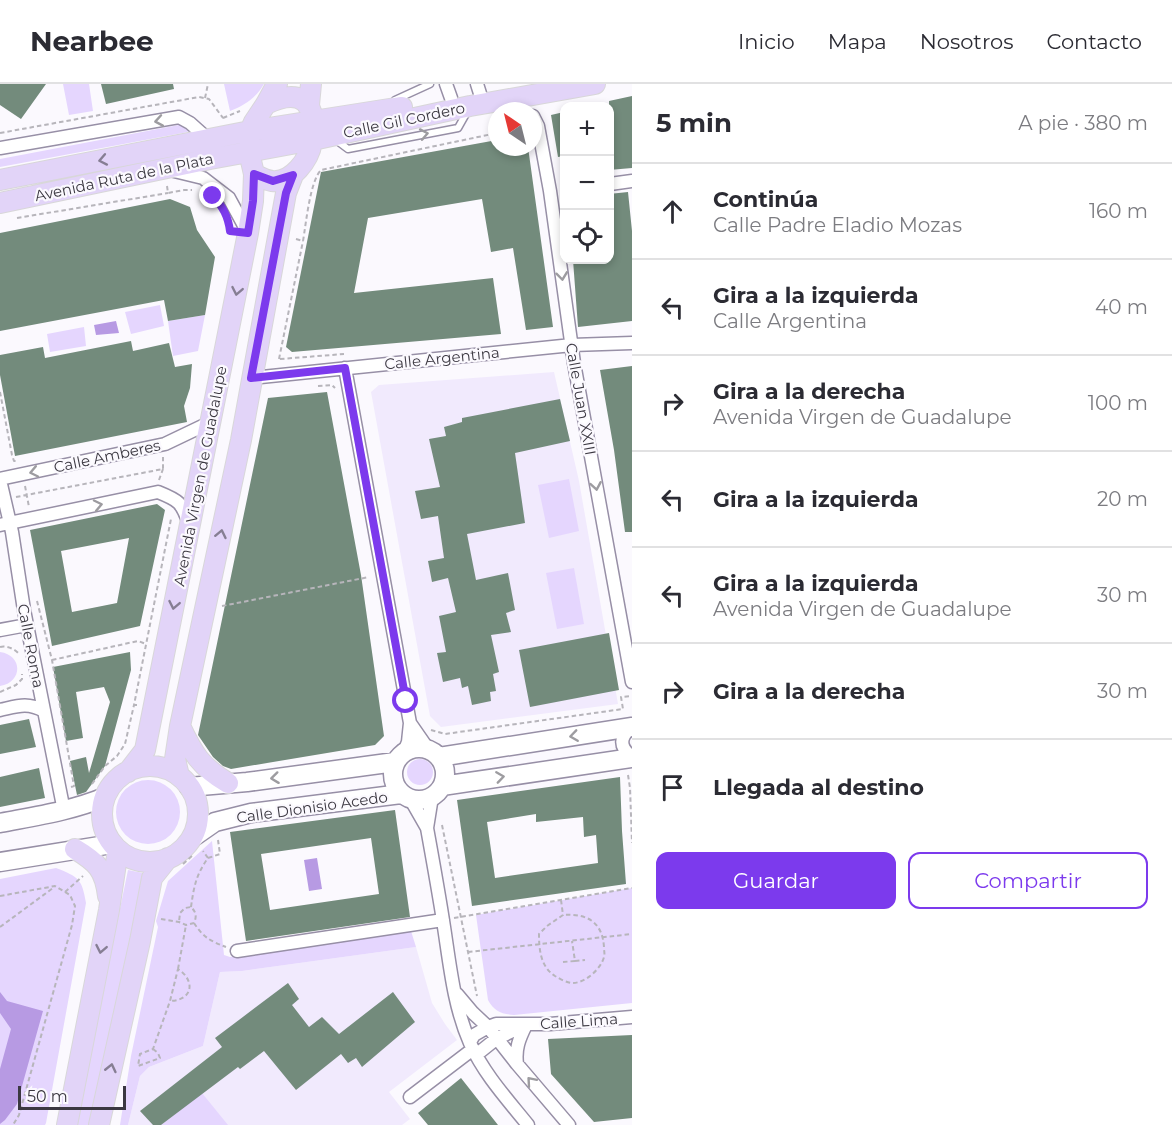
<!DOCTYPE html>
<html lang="es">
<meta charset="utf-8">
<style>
body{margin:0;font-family:Montserrat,sans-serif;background:#f7f7f7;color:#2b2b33}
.controls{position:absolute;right:18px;top:18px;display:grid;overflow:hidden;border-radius:12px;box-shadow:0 3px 9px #0003}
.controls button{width:54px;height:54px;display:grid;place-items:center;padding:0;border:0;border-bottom:2px solid #e1e1e2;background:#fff;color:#2b2b33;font:30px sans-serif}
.compass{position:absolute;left:488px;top:18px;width:54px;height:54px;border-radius:50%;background:#fff;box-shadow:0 3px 9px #0003;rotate:325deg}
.scale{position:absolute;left:18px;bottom:15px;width:108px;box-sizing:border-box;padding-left:6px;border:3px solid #3b3841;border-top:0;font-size:16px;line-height:21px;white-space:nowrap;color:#3b3841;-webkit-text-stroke:4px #fbf9fe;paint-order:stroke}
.stop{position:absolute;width:18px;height:18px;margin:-14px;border:4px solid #7c3aed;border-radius:50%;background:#fff}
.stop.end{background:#7c3aed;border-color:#fff;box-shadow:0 2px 6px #0008}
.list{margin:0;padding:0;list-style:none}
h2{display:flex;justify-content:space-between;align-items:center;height:78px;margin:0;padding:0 24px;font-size:26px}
h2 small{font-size:20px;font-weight:400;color:#7c7c81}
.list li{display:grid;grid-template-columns:39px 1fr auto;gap:18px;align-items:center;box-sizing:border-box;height:96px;padding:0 24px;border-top:2px solid #e1e1e2}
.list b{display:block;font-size:22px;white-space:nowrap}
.list p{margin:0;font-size:20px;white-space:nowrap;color:#7c7c81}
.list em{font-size:20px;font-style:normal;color:#7c7c81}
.actions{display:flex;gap:12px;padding:18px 24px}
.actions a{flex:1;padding:14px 0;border:2px solid #7c3aed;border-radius:12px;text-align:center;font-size:21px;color:#7c3aed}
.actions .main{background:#7c3aed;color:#fff}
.icon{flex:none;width:33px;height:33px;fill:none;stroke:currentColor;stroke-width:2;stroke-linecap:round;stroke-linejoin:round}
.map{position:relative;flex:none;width:632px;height:1041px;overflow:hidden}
header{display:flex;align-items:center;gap:36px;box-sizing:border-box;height:84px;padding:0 30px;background:#fff;border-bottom:2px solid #e1e1e2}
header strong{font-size:28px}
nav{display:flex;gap:33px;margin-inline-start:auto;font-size:21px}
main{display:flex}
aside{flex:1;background:#fff}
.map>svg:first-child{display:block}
.built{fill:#f1eafd}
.green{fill:#e5d6fe}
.water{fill:#b79ae3}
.building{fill:#738b7c;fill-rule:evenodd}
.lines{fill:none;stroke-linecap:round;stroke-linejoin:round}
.lane-casing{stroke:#978fa6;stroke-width:9}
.street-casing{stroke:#978fa6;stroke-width:15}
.secondary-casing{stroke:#978fa6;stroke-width:21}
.primary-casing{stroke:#d8d7d9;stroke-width:22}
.path{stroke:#b7b5bb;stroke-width:2;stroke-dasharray:4.5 3;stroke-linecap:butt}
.lane{stroke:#fff;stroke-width:6}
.street{stroke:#fff;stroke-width:12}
.secondary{stroke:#fff;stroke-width:18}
.primary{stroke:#e2d4f8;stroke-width:20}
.oneway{stroke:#9d9ca0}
.oneway2{stroke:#867e93}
.route{stroke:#7c3aed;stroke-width:8}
.labels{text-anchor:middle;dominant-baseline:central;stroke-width:4.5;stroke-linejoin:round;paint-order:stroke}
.street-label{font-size:15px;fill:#3b3841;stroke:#fbf9fe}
</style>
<header>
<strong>Nearbee</strong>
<nav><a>Inicio</a><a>Mapa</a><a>Nosotros</a><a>Contacto</a></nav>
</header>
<main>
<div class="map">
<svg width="632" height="1041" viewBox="0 0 632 1041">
<rect width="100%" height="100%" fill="#fbf9fe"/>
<path class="built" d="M554,288L579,397L618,620L441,643L430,632L371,308L379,301Z
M416,863L432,919L445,940L457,956L389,1008L410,1035L402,1041H128L140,992L149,983L203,962L220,888L242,887Z"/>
<path class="green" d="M63,0H89L93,27L69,31Z
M224,0H264C256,14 244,22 230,27Z
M184,40L188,48L0,83V75Z
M160,221L164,242L131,250L125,228Z
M205,231L198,267L173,272L168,237Z
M84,243L86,262L50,268L47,250Z
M569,395L579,447L549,454L538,401Z
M574,484L584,540L557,545L546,489Z
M0,568C23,571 23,598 0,602Z
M407 688a13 13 0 1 1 26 0a13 13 0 1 1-26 0Z
M116 728a32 32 0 1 1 64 0a32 32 0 1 1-64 0Z
M212,757L224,871L230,873L411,847L416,863L242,887L220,888L203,962L149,983L140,992L128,1041H120L131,972L158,843L156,837L168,797Z
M56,784C79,793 82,795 86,819L46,1039L45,1041H0V795Z
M128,786L143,789L95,1041H75Z
M632,804V919L514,931C501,930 494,927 488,916L476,831Z
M202,1009L228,1041H161Z"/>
<path class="water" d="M116,237L119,249L96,251L94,241Z
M317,774L322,805L309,807L304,776Z
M0,908L7,917L43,927L17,1020L5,1036L0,1040V985L11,945L0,929Z"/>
<path class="building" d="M0,0H46L21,35L0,21Z
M101,0H173L174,5L106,20Z
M632,12V84L609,86V17Z
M564,28V72L558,73L551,31Z
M497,56V63H528L553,243L526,246L513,164L491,168L482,115L368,134L354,209L493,194L501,250L292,268L286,263L321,88Z
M628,108L632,147V237L578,243L573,176H609V110Z
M170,115L190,123L197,146L215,173L205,231L168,237L164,216L0,247V149Z
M131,257L133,267L169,259L175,283L192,280L190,304L184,322L187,338L15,372L0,291V271L43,263L45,274Z
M632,282V448H625L614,366L600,286Z
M327,308L361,491L384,652L375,661L231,685L223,682L213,673L198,651L268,314Z
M560,315L570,357L515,369L525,439L467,450L476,496L508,489L515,526L506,529L511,548L491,551L499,588L493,590L496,607L490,608L491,617L472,621L468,602L462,604L460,594L443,598L437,569L446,568L439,532L456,528L448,494L432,498L428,477L444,474L438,432L421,435L415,407L440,403L429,355L446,352L444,343L462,338V334Z
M157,420L165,426L140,542L52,562L30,446ZM129,454L117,519L72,528L61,467Z
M609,549L619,606L530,623L519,566Z
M130,568L131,586L105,682L86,708L77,711L70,677L86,673L89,689L110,618L104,603L76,608L83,654L66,657L53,583Z
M29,635L36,663L0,670V641Z
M39,684L45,714L0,723V693Z
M620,693L622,747L626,800L472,822L457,716ZM536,730V738L583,733L584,753L596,751L598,779L495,794L487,738Z
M395,726L410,833L246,857L230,748ZM371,754L379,810L270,826L261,770Z
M288,899L299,915L292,921L309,943L322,933L339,950L393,908L415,938L362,983L356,974L348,979L341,970L296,1006L264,967L240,985L238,983L161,1041H153L140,1027L222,963L215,954Z
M632,951V1034L594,1038L551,990L548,955Z
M461,994L498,1041H428L418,1029Z"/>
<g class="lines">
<g class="lane-casing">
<path id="lane" d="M395,16L430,0
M336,56L348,65L458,44L467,28"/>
</g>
<g class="street-casing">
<path id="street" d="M446,0L451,14
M477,0L483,19
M533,32L538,42L550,107L574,279L632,598
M0,64L179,33L190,39L209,56
M170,86L203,94L229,114L248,149
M610,100L632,97
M345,284L410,639L408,658L404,668
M251,294L572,261L632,259
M0,395L165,360L211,338
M0,396L12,448L24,526L64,727
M0,441L158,408C178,416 182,418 189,440
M0,546L27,541
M0,626C18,622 27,618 44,627
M410,639L428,665
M632,643C619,653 619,663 632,673
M411,716L427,744L431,719L434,712
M427,744C433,777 439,810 444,843C450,882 454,923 470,959C484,990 507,1015 528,1041
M237,867L443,836
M457,910L473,929L488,943L517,980L569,1041
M470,958L474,951L488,943L496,940H550L632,933
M476,971L496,955L525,941
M517,980C515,965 519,955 526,941
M410,1013L473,965"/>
</g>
<g class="secondary-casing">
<path id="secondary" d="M393 690a26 26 0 1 1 52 0a26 26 0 1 1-52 0Z
M439,673L632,643
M442,702L632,674
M189,703L247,698L395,678
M0,739C36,732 71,727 105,713
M192,754L215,738L251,729L401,710
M0,778L112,760"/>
</g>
<g class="primary-casing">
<path id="primary" d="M309,21L311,0
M254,90C260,93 265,96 272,97C292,99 309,76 312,58C313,52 313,45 313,39C311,8 289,9 266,20
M0,96L250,47L402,23
M0,119L210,75L313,56L470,22L595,0
M180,642C193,670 201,683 228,699
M102 730a48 48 0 1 1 96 0a48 48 0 1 1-96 0Z
M128,688L145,666L248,149L253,117L254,90L249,68L250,47L254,38L266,20L277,0
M179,692L175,675L180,642L241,356L286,109L293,91
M75,765C97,778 105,786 108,812
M67,1041L109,826L118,766
M99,1041L140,857L152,794L168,774"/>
</g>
<path class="path" d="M205,14L208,0
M223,34L240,27
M0,49L199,13L209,15L223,34
M167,102L168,109L184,106H192
M17,134L168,109
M296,155L303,157C306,140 310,97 321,86L497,49
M279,275L303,157
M280,275L344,270
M318,302L332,301L335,304
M0,308L12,371L14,377H16
M159,396L163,385
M25,402L29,423
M16,413L163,385V373
M37,517L52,576L74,702L71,703
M222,522L369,493
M0,563C6,561 15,565 19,570
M52,576L138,557L146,560
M0,608L16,601L22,595V590
M137,621H134L171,435
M431,646L445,650L623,625L621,613L631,612
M628,691L630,704L632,759
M92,700L105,682L117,672L125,660L134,621
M442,741L477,912
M208,774L220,770L218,756
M183,780L194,770
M65,808L83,792
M0,812L55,802L70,811L75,822L72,841L19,1031L13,1041
M561,816L563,831L547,842L539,850C539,867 541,883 555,892C560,895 567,899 573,899C585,899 601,885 604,873C605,870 604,867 604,864C603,839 588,829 563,831
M191,823C194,802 196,791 208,774L203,767
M454,834L632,804
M161,835L179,838L186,841L194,839C197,832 196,828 191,823L185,824L180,829L179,838
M194,839C203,853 210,857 226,863
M0,843L53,804
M468,868L632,850
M575,877L585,876
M563,878L575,877L572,857
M178,885L186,841
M153,965L158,969L160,974L138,982L140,970L153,965L170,917L178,885C195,896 194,916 170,917"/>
<use href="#lane" class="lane"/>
<use href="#street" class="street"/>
<use href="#secondary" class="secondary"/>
<use href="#primary" class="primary"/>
</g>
<defs><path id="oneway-chevron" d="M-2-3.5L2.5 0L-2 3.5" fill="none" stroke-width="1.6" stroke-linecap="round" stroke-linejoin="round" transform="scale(1.5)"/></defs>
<g class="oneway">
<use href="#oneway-chevron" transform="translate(159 37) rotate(170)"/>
<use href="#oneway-chevron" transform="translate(424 50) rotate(-11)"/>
<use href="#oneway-chevron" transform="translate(562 192) rotate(83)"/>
<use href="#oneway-chevron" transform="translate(34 388) rotate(168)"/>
<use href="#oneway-chevron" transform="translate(596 402) rotate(80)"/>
<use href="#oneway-chevron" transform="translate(98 421) rotate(-12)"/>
<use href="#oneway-chevron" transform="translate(574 652) rotate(172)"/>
<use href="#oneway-chevron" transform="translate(500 693) rotate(-8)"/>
<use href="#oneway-chevron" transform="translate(275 694) rotate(173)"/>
<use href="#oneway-chevron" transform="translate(531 997) rotate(-131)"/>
</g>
<g class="oneway2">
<use href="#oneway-chevron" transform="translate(103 76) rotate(169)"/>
<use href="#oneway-chevron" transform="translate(237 207) rotate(101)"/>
<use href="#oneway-chevron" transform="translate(221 450) rotate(-78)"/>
<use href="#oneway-chevron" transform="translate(174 521) rotate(101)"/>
<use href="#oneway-chevron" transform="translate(101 865) rotate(101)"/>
<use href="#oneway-chevron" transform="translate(111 984) rotate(-77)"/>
</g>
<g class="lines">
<path class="route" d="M213,112C223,123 228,132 230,147L248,149L253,117L254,90L273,97L293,91L286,109L251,294L345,284L406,617"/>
</g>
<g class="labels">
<g class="street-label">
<text transform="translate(404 36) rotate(-12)">Calle Gil Cordero</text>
<text transform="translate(124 93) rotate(-12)">Avenida Ruta de la Plata</text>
<text transform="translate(442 274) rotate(-6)">Calle Argentina</text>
<text transform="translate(581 315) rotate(80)">Calle Juan XXIII</text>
<text transform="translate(107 372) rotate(-12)">Calle Amberes</text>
<text transform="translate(200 392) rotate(-79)">Avenida Virgen de Guadalupe</text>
<text transform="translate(31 562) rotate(79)">Calle Roma</text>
<text transform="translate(312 723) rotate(-8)">Calle Dionisio Acedo</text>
<text transform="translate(579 937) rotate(-4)">Calle Lima</text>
</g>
</g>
</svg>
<div class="controls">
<button>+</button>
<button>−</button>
<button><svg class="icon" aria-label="locate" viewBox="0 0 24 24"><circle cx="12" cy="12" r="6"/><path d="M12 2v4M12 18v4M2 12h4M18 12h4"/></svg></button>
</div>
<svg class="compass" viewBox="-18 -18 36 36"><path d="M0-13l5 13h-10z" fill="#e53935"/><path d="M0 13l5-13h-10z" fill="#7c7c81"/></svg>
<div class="scale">50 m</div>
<div class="stop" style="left:406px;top:617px"></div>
<div class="stop end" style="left:213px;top:112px"></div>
</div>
<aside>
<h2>5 min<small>A pie · 380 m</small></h2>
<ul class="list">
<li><svg class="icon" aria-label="ahead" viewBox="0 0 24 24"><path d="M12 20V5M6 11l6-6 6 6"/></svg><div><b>Continúa</b><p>Calle Padre Eladio Mozas</p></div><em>160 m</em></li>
<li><svg class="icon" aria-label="left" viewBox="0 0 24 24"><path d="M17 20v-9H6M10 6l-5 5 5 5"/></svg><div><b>Gira a la izquierda</b><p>Calle Argentina</p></div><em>40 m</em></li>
<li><svg class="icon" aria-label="right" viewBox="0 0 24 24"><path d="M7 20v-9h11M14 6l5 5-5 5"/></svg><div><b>Gira a la derecha</b><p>Avenida Virgen de Guadalupe</p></div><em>100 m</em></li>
<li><svg class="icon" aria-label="left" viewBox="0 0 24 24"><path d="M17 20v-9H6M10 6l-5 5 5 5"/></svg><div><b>Gira a la izquierda</b></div><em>20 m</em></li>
<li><svg class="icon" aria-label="left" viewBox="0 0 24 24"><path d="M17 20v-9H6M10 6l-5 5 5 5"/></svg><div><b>Gira a la izquierda</b><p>Avenida Virgen de Guadalupe</p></div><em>30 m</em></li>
<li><svg class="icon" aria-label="right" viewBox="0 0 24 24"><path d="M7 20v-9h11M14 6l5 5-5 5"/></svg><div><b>Gira a la derecha</b></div><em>30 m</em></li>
<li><svg class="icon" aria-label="arrive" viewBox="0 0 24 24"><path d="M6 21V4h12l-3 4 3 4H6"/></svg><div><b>Llegada al destino</b></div></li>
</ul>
<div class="actions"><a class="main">Guardar</a><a>Compartir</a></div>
</aside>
</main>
